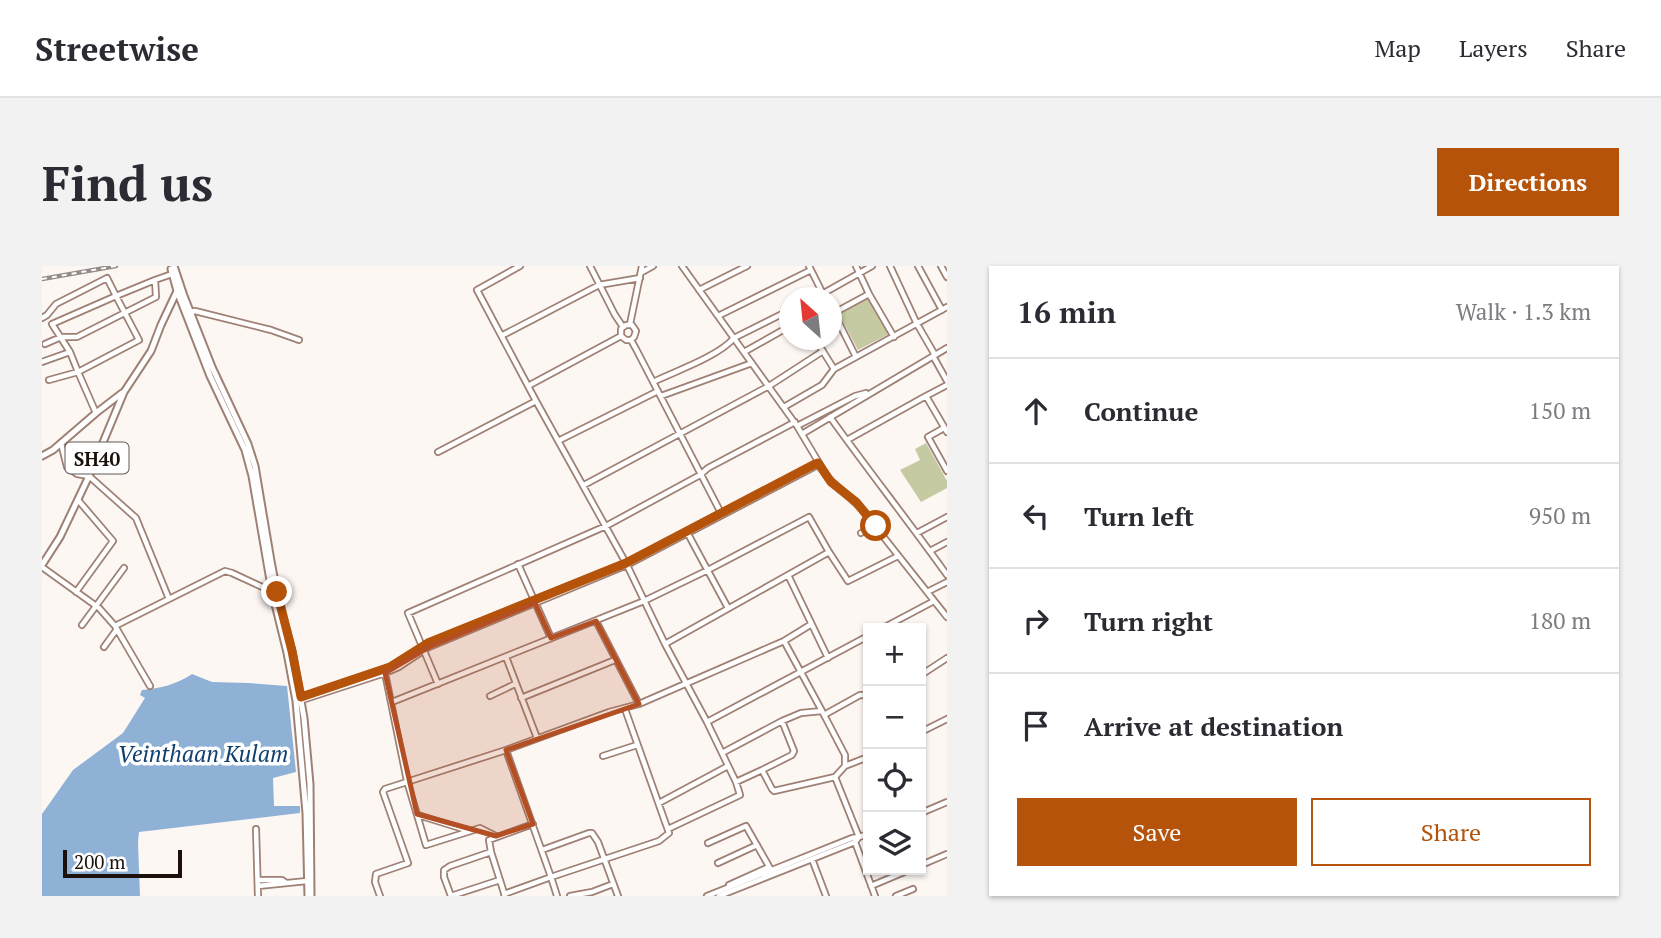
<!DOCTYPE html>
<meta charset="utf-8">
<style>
body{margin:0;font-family:"PT Serif",serif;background:#f2f2f3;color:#2b2b33}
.controls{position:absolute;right:21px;bottom:21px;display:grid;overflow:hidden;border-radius:0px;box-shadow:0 2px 5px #0004}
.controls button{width:63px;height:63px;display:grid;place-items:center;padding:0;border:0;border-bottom:2px solid #e1e1e2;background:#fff;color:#2b2b33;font:35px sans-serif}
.compass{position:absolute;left:737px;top:21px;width:63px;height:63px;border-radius:50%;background:#fff;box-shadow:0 2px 5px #0004;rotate:333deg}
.scale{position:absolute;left:21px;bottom:18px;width:119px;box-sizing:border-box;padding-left:7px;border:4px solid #1b100b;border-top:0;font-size:19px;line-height:24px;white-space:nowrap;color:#1b100b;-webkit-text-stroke:5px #fff;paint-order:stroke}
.stop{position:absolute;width:21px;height:21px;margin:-16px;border:5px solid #b45309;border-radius:50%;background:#fff}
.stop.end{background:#b45309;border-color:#fff;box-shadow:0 2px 7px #0008}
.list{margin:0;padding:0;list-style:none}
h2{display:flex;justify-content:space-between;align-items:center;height:91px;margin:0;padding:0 28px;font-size:30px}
h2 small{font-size:23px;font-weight:400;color:#7c7c81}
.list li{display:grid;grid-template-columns:46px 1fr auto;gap:21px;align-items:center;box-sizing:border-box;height:105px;padding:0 28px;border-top:2px solid #e1e1e2}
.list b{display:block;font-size:26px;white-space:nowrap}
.list em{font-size:23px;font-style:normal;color:#7c7c81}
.actions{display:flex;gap:14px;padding:21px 28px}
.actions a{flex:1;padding:16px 0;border:2px solid #b45309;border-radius:0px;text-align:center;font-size:24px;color:#b45309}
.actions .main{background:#b45309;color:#fff}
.icon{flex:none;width:38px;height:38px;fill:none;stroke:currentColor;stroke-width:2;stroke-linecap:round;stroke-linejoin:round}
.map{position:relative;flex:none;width:905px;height:630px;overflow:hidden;border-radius:0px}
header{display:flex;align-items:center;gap:42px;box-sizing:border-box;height:98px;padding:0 35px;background:#fff;border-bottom:2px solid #e1e1e2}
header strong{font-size:33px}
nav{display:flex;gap:38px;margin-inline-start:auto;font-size:24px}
.intro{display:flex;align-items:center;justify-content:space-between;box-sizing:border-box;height:168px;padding:0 42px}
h1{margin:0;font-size:49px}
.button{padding:18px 32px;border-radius:0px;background:#b45309;color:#fff;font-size:24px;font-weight:700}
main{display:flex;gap:42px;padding:0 42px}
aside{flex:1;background:#fff;border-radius:0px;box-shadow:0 2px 5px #0004}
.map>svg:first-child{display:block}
.green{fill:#c6caa3}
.water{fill:#90b1d6}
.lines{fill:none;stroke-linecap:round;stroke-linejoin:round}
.minor-casing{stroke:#9e8074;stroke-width:8}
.major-casing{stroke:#9e8074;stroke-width:9}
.minor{stroke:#fff;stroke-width:4.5}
.major{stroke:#fff;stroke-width:5}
.rail-casing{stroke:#938b87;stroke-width:4.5}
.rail{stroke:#fff;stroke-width:2;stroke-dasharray:5;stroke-linecap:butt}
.route{stroke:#b45309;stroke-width:9}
.marked{fill:#b44e23;fill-opacity:0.2;stroke:#b44e23;stroke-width:5;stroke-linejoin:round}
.labels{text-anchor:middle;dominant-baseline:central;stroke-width:7;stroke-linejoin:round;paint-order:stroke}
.shield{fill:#fff;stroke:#5f5854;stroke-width:2}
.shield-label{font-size:19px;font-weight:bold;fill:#1b100b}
.water-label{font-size:23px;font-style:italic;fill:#10406e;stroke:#fff}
</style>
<header>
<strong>Streetwise</strong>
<nav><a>Map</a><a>Layers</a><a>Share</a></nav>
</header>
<div class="intro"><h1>Find us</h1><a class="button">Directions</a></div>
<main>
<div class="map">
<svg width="905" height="630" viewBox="0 0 905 630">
<rect width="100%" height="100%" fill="#fdf7f4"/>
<path class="green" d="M829,30L849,67L816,84L797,48Z
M884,177L905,215V222L879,236L858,204L878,194L873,183Z"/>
<path class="water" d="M150,408L170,416L206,417L245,420L254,506L231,512L232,540H258V547L97,566L96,576L98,630H0V548L31,504L81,467L103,432L98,429L100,424C118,422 134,419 150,408Z"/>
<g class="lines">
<g class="minor-casing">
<path id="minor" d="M478,0L435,24L494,135L585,299L623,378L665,456L826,370
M548,0L573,49L581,61
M640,0L755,160L786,212L817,240L905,351
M814,0L827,28L852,71
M848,0L875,58L893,89
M876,0L900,44
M899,0L905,11
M769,4L783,32
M600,6L611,0
M113,14L130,8
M657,24L705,0
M773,32L830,0
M790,43L814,91
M148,46L153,45L229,64L257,74
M792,47L827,28
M676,50L769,4L767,0
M0,52L5,49L14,38L65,12L74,30L113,14L114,31L35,71H19L3,78
M588,58L600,0
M461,69L557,19L598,12
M589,74L592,71L594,65L590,59H584L579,63V70L584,74H589L594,83L680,249
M774,74L792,103L905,41
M702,86L741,64
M891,90L905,115
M0,96L28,86
M7,114L36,106L28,86L10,58L74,30L97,74L36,106L54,147
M611,116C634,105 677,90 692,72L748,44
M905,119L884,130L905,166
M486,120L579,70
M619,130L710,97
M742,141L780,119L792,103
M788,151C826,204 867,256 905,309
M755,160L813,130L824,127
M902,162L886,171L905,205
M760,168L905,82
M805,174L884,130
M516,175L616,125
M19,177L25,201L35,208L47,210L94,252L127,333L73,360
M396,186L494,135
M542,219L727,120L781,85
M819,267L834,260
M875,267L905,251
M646,268L686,342
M888,285L905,276
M476,298L509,372
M0,301L57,342L73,360L108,420
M746,309L786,392
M34,326L71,275L36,234
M885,326L905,316
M127,333L183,305L190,307L231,326
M554,355L597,438
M40,359L82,302
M841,362L892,335
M742,375L768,359
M623,378L787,286
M62,381L75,363
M464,391L495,472
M343,407L365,515L384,579L438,562L454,570
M879,409L905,392
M396,418L366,347L564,260L658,209L666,202L753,156
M292,421L348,401L386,377L584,297L738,216
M448,430L473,418
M479,432L573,394
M257,435L343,407L357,401L387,381L585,299L772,201L776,197
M350,436L602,335L666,304L767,251L787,286L806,315L856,290
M583,443L627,567L617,575L509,611L464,484L567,446L597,438L742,375L780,445L759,447L740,455L680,487L665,456
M780,445L803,489V500L793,511L817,571
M782,449L818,429H822L826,434
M740,455L752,485L750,489L720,504L730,523L732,525L793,511
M879,466L905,453
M561,490L595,479
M803,500L826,491
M694,516L720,504
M617,537L686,500
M879,547L905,536
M376,549L428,565
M214,563L216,630
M626,563L698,529L694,516L680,487
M813,576L833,630
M666,577L704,560L729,604
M500,584L547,567H550L556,576L576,630
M770,593L784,630
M676,597L715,579
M879,599L905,588
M216,614H240L243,616
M687,619L727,601
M216,620L265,615
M829,620L867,604
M462,628L509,611L515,630
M338,630L333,616L334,608L366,597L341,526L343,523L464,484
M409,630L402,611V604L408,600L449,586
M409,630L458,614
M463,630L449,586L447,574L491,558
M528,630L550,626L571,618
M665,630L810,572L817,571
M677,630L813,576L817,571L826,568
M854,630L871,623"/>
</g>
<g class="major-casing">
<path id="major" d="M132,0L142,30L170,101L206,178L213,200L229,295L237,337L250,385L262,452L268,518L269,630
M129,3L135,25L168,110L203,184L210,210L230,326L245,387L254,435L264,547L266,630
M0,190L11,184L54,147L80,127
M0,299L18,271L47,210L82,126L109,85L119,59L135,25"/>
</g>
<use href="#minor" class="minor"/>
<use href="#major" class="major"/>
<g class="rail-casing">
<path id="rail" d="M0,13L74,0"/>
</g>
<use href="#rail" class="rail"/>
</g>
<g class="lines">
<path class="route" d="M235,326L250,385L259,431L348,401L386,377L584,297L771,199L776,197L789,216L814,236L834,260"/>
</g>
<path class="marked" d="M493,337L509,372L554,355L597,438L464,484L491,558L454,570L375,548L343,407L387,381Z"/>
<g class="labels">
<rect class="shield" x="23.5" y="176.5" width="63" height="31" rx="5"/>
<g class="shield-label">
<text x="55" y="192">SH40</text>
</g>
<g class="water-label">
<text x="161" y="487">Veinthaan Kulam</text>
</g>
</g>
</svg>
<div class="controls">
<button>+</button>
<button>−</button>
<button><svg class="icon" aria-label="locate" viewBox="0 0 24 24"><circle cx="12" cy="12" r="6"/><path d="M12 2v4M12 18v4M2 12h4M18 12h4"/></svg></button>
<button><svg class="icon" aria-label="layers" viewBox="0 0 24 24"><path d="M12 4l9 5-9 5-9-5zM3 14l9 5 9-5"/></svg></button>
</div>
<svg class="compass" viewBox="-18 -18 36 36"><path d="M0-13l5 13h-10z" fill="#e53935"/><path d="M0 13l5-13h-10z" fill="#7c7c81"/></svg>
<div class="scale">200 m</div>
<div class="stop" style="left:834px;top:260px"></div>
<div class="stop end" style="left:235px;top:326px"></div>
</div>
<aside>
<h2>16 min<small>Walk · 1.3 km</small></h2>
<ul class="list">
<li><svg class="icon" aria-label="ahead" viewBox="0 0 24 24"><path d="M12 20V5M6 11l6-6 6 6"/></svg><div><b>Continue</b></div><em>150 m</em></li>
<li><svg class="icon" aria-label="left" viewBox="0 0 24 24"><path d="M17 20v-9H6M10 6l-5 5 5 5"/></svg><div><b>Turn left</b></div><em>950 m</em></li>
<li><svg class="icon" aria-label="right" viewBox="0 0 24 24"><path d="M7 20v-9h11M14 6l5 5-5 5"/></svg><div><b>Turn right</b></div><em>180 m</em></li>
<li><svg class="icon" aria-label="arrive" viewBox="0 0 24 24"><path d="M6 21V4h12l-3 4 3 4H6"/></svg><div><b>Arrive at destination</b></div></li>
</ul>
<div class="actions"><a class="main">Save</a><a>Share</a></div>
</aside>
</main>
